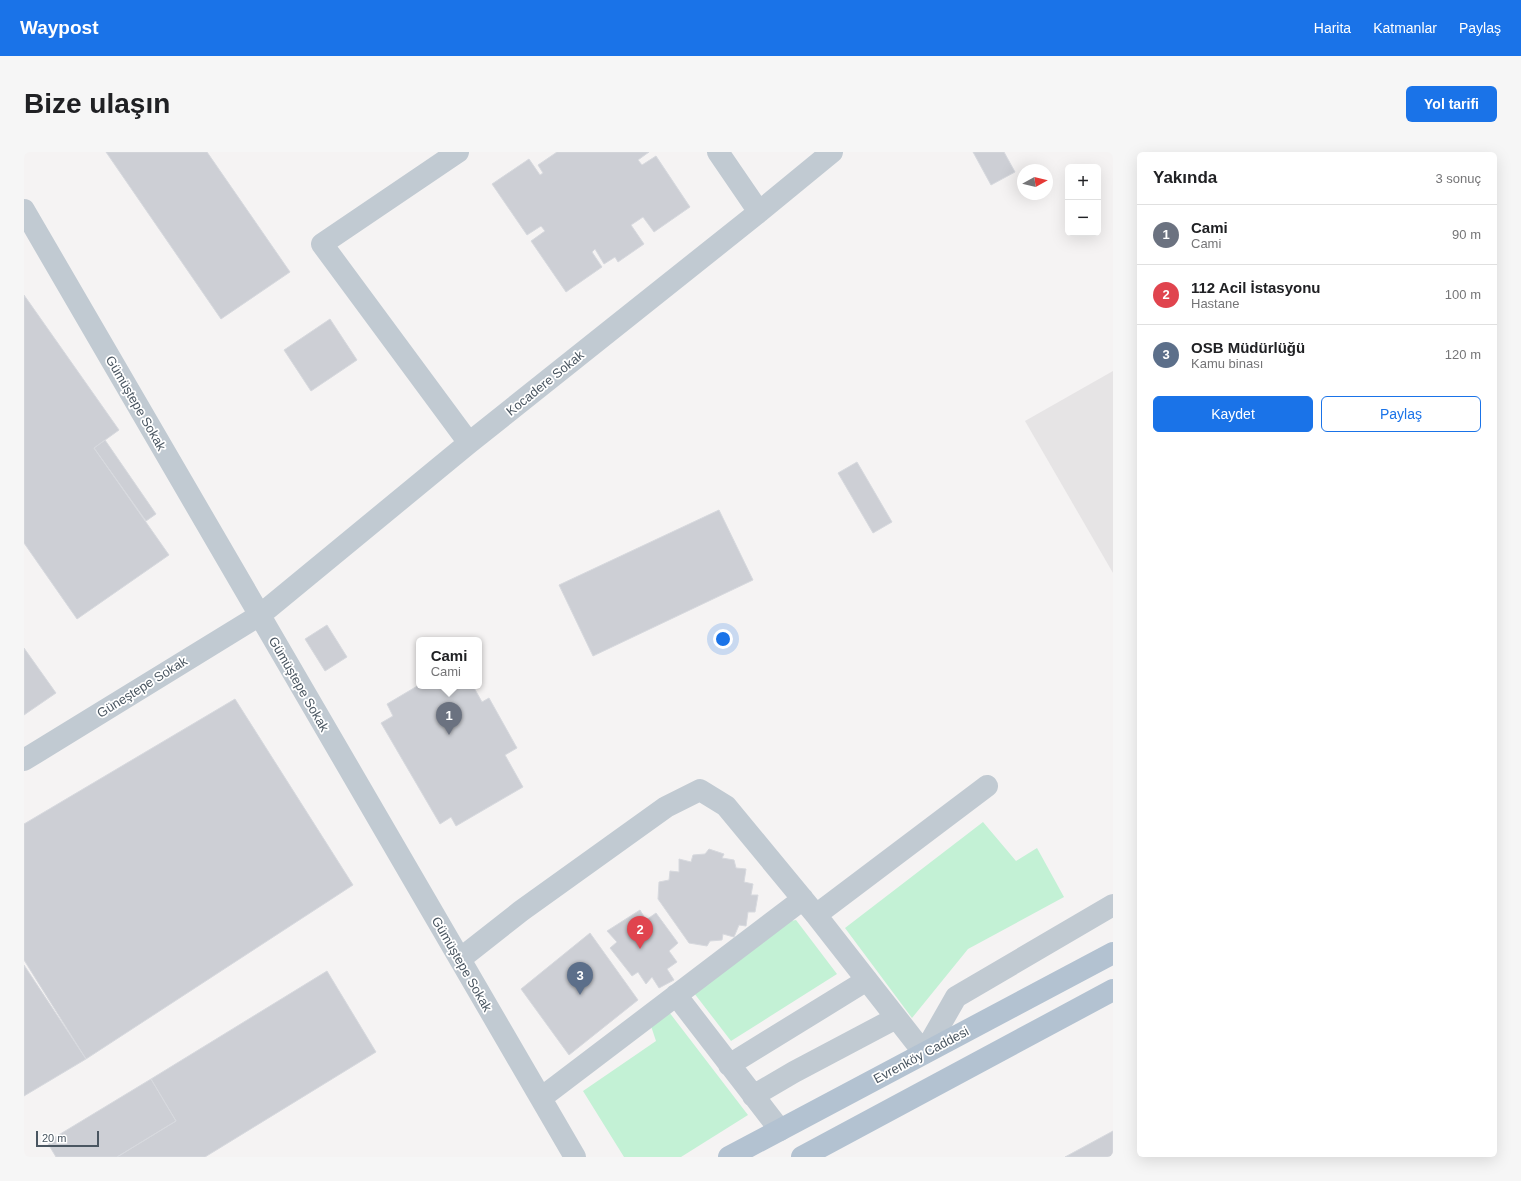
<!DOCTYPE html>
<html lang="tr">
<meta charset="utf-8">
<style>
body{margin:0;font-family:Arial,sans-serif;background:#f6f6f6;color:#202124}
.controls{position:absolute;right:12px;top:12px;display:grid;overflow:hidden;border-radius:6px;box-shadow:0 4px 16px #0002}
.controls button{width:36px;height:36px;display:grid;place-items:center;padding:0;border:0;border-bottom:1px solid #e0e0e0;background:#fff;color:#202124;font:20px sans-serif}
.compass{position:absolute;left:993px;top:12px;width:36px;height:36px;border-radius:50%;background:#fff;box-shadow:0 4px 16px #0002;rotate:82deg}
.scale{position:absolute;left:12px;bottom:10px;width:63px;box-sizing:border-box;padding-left:4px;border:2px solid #4a5661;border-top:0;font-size:11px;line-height:14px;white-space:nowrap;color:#4a5661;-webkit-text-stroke:3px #fff;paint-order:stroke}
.you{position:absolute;left:699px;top:487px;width:14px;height:14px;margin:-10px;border:3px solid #fff;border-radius:50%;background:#1a73e8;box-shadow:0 0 0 6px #1a73e833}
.badge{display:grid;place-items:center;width:26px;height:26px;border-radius:50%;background:#1a73e8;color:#fff;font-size:13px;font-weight:700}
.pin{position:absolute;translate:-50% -33px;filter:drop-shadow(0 1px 2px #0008)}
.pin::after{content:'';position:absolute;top:21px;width:14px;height:12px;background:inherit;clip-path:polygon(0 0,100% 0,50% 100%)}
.popup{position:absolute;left:392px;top:485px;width:66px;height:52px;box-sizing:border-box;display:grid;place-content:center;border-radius:6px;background:#fff;filter:drop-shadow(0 1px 3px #0005);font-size:13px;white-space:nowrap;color:#757577}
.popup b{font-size:15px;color:#202124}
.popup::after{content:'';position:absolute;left:50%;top:100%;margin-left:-8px;border:8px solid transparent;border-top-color:#fff}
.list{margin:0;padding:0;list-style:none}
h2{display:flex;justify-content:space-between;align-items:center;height:52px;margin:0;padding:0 16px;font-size:17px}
h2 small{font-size:13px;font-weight:400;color:#757577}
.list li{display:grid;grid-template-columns:26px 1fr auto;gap:12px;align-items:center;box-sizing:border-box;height:60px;padding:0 16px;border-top:1px solid #e0e0e0}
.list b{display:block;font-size:15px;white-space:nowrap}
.list p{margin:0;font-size:13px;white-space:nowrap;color:#757577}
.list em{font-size:13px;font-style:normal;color:#757577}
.actions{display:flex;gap:8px;padding:12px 16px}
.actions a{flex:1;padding:9px 0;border:1px solid #1a73e8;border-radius:6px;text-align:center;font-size:14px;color:#1a73e8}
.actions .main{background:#1a73e8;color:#fff}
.map{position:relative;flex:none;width:1089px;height:1005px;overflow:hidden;border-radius:6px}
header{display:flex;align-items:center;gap:24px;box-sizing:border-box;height:56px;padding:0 20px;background:#1a73e8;color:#fff}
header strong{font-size:19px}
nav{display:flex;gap:22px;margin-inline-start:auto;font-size:14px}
.intro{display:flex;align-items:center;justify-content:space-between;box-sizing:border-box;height:96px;padding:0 24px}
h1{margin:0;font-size:28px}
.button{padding:10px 18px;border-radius:6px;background:#1a73e8;color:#fff;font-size:14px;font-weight:700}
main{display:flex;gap:24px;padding:0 24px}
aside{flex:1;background:#fff;border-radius:6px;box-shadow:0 4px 16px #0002}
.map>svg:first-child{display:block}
.education{fill:#e6e4e5}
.green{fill:#c3f1d5}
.building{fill:#cdcfd5;stroke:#d7d9de}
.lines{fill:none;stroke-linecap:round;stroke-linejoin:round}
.minor{stroke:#c1cad2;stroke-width:22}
.major{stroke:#b3c2d1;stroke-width:22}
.labels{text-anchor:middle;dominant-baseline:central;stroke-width:3.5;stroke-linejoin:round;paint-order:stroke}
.street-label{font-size:13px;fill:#4a5661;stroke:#fff}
</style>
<header>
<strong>Waypost</strong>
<nav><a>Harita</a><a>Katmanlar</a><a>Paylaş</a></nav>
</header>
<div class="intro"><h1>Bize ulaşın</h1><a class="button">Yol tarifi</a></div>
<main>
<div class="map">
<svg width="1089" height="1005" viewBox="0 0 1089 1005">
<rect width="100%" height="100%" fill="#f5f3f3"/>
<path class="education" d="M1089,219V421L1001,269Z"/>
<path class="green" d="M959,670L992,709L1013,696L1040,745L944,797L888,866L821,776Z
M772,768L813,822L707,889L670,841L761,770Z
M645,860L724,963L657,1005H600L559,939L632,889L627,874Z"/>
<path class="building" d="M82,0H183L266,120L197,167Z
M533,0H625L614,8L618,13L632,4L666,55L630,80L619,65L607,73L620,92L594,110L591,105L580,112L571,97L568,100L578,115L542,140L507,89L521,79L517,74L503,83L468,32L505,7L516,23L519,21L514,13Z
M949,0H980L991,20L967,33Z
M0,143L95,278L70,296L145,403L53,467L0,391Z
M306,167L333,208L287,239L260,198Z
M81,288L132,362L122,369L70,296Z
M833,310L868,370L849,381L814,321Z
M695,358L729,428L569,504L535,433Z
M303,473L323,505L301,519L281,487Z
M0,496L32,541L0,563Z
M395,533L449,534L458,550L465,546L493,596L481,603L499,635L432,674L427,665L416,672L357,571L369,564L363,552Z
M211,547L329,733L62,907L0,808V672Z
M685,697L700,702L698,706L710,708L712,716L722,717L720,730L729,732L727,743H734L731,760H724L722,774L715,773L710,785L699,782L698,788L686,789L683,794L665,791L634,747L635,730L645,728L646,719L655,720V707L667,710L669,703L681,702Z
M616,758L622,768L632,761L654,791L645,799L653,810L643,817L650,828L635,836L628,825L622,832L614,820L608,824L586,796L593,790L583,779Z
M566,781L614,848L545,903L497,837Z
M0,813L62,907L0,944Z
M303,819L352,900L181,1005H93L152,969L127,927Z
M127,927L152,969L93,1005H32L23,990Z
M1089,979V1005H1041Z"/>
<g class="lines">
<path class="minor" d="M434,0L298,92L445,291
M694,0L735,60
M0,58L551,1005
M0,608L236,463L445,291L735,60L808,0
M792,763L963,634
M436,807L497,759L642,655L676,638L702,654L792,763L900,901L932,845L1089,753
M652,843L756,978
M705,913L843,828
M729,944L770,920L872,866
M517,946L779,747"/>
<path class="major" d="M705,1005L1089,801
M778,1005L1089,838"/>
</g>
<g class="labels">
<g class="street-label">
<text transform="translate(521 231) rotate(-39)">Kocadere Sokak</text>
<text transform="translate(112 251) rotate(60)">Gümüştepe Sokak</text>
<text transform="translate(275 532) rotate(60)">Gümüştepe Sokak</text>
<text transform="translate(118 535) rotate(-32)">Güneştepe Sokak</text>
<text transform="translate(438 812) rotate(60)">Gümüştepe Sokak</text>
<text transform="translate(897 903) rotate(-28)">Evrenköy Caddesi</text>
</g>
</g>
</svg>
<div class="controls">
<button>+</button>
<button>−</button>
</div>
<svg class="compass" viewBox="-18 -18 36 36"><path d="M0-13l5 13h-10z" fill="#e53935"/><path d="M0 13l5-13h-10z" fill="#757577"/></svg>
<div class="scale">20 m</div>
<div class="you"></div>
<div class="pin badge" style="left:425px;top:583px;background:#6b7280">1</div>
<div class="popup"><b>Cami</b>Cami</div>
<div class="pin badge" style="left:616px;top:797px;background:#e0444e">2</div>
<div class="pin badge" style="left:556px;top:843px;background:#5c6f8a">3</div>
</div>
<aside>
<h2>Yakında<small>3 sonuç</small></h2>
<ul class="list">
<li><span class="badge" style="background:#6b7280">1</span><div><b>Cami</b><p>Cami</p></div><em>90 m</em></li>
<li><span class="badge" style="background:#e0444e">2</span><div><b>112 Acil İstasyonu</b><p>Hastane</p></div><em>100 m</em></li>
<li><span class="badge" style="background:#5c6f8a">3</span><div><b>OSB Müdürlüğü</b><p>Kamu binası</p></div><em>120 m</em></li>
</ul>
<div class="actions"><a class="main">Kaydet</a><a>Paylaş</a></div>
</aside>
</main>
